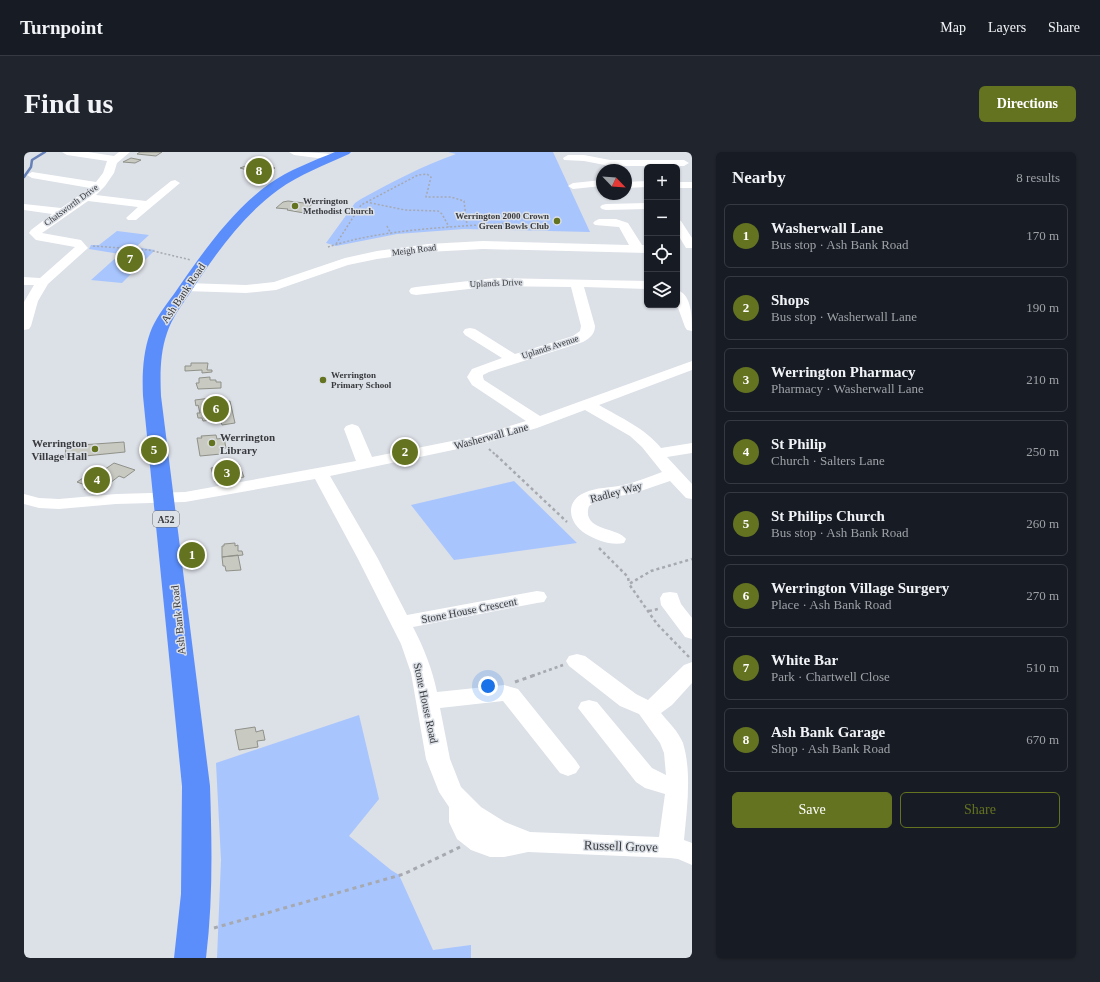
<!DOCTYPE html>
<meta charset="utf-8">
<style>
body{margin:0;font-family:"Times New Roman",serif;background:#20242c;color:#f1f3f6}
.controls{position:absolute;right:12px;top:12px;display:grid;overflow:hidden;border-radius:6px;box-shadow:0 1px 3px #0004}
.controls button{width:36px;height:36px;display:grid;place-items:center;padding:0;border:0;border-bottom:1px solid #363941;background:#171b24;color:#f1f3f6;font:20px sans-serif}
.compass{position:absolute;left:572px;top:12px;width:36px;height:36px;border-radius:50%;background:#171b24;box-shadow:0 1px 3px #0004;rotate:115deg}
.you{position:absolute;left:464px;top:534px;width:14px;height:14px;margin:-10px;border:3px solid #fff;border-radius:50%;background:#1a73e8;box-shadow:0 0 0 6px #1a73e833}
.badge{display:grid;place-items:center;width:26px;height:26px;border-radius:50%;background:#647320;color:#fff;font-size:13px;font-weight:700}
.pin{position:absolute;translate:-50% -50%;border:2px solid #fff;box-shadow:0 1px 4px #0006}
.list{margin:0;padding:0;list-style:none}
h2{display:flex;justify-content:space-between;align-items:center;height:52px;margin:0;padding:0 16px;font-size:17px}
h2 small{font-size:13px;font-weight:400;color:#9ea1a6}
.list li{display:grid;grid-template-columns:26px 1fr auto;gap:12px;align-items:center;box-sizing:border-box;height:64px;margin:0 8px 8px;padding:0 8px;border:1px solid #363941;border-radius:6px}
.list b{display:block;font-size:15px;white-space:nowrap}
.list p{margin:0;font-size:13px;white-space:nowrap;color:#9ea1a6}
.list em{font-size:13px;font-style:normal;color:#9ea1a6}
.actions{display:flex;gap:8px;padding:12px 16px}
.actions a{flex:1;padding:9px 0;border:1px solid #647320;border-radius:6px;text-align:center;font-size:14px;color:#647320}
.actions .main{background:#647320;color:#fff}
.icon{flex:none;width:22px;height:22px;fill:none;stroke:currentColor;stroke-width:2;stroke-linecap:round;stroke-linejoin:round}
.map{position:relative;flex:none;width:668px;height:806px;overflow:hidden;border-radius:6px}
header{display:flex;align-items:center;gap:24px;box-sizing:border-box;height:56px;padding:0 20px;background:#171b24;border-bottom:1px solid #363941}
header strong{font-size:19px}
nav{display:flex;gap:22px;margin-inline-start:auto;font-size:14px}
.intro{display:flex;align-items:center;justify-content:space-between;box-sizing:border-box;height:96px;padding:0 24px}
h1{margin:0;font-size:28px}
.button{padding:10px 18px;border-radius:6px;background:#647320;color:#fff;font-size:14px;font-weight:700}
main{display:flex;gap:24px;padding:0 24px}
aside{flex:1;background:#171b24;border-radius:6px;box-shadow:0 1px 3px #0004}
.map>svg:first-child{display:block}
.green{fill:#a8c5fe}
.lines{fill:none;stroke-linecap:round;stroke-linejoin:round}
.stream{stroke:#6681b7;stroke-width:2.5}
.building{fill:#c8cac2;stroke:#8f9189}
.path-far3{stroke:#a6a9af;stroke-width:1.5;stroke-dasharray:2 2;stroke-linecap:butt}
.path-far2{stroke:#a6a9af;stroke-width:2;stroke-dasharray:2.5 2.5;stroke-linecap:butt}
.path-far1{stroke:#a6a9af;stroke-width:2.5;stroke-dasharray:3 3;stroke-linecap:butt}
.path{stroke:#a6a9af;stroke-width:3;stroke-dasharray:4 4;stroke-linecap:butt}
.minor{fill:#fff;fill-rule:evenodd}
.highway{fill:#5b8efb;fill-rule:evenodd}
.poi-dot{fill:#647320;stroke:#dce0e7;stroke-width:1.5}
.labels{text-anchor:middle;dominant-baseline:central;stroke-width:3;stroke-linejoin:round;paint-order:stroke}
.far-poi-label{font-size:9px;font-weight:bold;fill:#383a3d;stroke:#dce0e7;text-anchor:start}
.far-street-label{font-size:9px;fill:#383a3d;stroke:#dce0e7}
.shield{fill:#dce0e7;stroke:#696c70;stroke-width:1}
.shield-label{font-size:10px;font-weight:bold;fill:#383a3d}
.street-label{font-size:11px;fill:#383a3d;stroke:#dce0e7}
.poi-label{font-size:11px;font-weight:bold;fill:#383a3d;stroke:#dce0e7;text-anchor:start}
.near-street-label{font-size:13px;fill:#383a3d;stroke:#dce0e7}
</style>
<header>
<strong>Turnpoint</strong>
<nav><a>Map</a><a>Layers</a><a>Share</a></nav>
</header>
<div class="intro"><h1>Find us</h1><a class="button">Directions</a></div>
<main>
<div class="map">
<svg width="668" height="806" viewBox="0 0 668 806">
<rect width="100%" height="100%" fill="#dce0e7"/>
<path class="green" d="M424,0H529L566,80L440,77L373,82L312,94L302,91L331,51L337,47C368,30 398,14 432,2Z
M93,79L125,83L112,95L131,98L98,131L67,128L96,102L65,97L67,93H75Z
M490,329L553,391L430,408L387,353Z
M335,563L355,647L325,684L367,718L375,723L409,798L447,793V806H193L197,708L192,611Z"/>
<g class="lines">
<path class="stream" d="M0,25L7,15L8,8L21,0"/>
</g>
<path class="building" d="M116,0H138L132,4L113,2Z
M107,6L117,8L111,11L99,10Z
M227,12L239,15L241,14L251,16L237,22L216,16Z
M264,49L288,52L280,61L263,58L264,57L252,56L259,50Z
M167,211H184L183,218H188V220L178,221V218L161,219V214H167Z
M186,225V228H192V230H197V236L174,237L172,231H175V226Z
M187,246V251L206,249L211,271L198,273L196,267L179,269L178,266H174L173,261H176L174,253L172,254L171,248Z
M192,283L193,287L200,286L202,296H196L197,302L176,304L173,286H178L177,284Z
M100,290L101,300L41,306L42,294Z
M90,311L111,318L100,326L95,324L72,342L60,337L64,334L53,330L68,320L74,322Z
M215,312L220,325L191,330L187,316Z
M211,391V394L214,393V399H218L219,403L198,405V394H200V392Z
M214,403L217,418L202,419L201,414H199L198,405Z
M231,575L232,580L239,578L241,588L233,589L234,595L215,598L211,578Z"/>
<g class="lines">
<path class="path-far3" d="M342,50L381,58L414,59L418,62L425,75
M363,74L367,82
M312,92L337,53L394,23L403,22L407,25L402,45H427L440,49L443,73
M69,94L125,98L167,108
M304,95C357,77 429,75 486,71"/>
<path class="path-far2" d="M465,297L473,304"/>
<path class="path-far1" d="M472,303L543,370
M575,396L604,425L605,432
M625,459L634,457
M665,505L633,472L605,432L627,419L668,407
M508,524L539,513"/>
<path class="path" d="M491,530L511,523
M190,776L380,722L436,695"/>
<path class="minor" d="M38,0H64L90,4L95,0H106L93,11L90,21L81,34L72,43L122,49L147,29L151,28L156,31L112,68H104L102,66L114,55L64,49L18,81L57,88L64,96L24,132L14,149L7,174L5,177L0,178V150L10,133H0V125L16,126L51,95L12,88L5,81L7,78L28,62L0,58V52L37,56L66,36L8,26L3,23L8,20L72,30L79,21L83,9L43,3Z
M265,0C276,0 307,0 314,5L309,8L270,3Z
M544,3H560L586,8H660L665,11L660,14H586L560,9L540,8L539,6Z
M578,28V34L549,37L544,34L549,31Z
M623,29V35L602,36V30Z
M653,30H668V36H653Z
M623,51V57L582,58L578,57L576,55L578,53L582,52Z
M575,67H592L604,71L618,93H623V101L459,97L404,100L353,107L324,113L252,138L222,141L162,139L157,138L155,135L157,132L162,131L222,133L250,130L321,106L353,99L404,92L459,89L605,93L595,75L571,73L569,71L571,69Z
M653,67L657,69L668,86V96H662L653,81Z
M471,126L623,129V137L560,135L571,174C571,182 566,186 559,190L465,220L459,223V225L460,228L516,264L668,209V218L575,253C597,266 621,276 637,296L668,291V301L643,305L668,332V347L662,346L646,329L608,342L576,347L565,354C557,379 594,375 602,387L600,391C587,394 572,388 562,382C545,372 540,350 560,341C572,335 587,336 599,333C612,330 625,325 638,320L618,295L606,284L561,258L513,276L462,291L306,324L353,405L383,463L513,439L520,440L523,445L520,450L513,451L389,475C400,496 408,517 413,540L480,533L494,537L552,609L556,615L552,621L544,624L536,621L479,549L416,556L426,607L437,635L457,655L481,670L506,680L635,685L641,642L621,636L612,630L554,556L557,550L565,548L573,550L628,616L642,623L640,601L636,591L615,562L596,554L545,514L542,509L545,504L553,502L561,504L612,542L624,548L660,513L668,510V531L648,553L637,561C645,571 654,579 659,591C668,621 663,656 660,688L668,691V713L654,707L646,706L504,700L480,705H466L447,698L433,687L425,670V655L415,640L402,607L387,521L377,492L333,405L291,327L161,350L92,352L35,357L15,356L0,352V342L15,346L35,347L92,342L161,340L332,309L320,277L322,274L328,272L334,274L336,277L348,305L453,284L502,269L448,233L443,225L448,217L478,206L441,183L439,180L441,177L446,176L451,177L491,202L549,184L556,179L557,174L547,135L471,134L392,143L387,142L385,139L387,136L392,135Z
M653,138C668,142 668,166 668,179L663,178L661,175L653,153Z
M646,440L653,441L657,452L668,466V487L661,485L637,453L636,446L639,441Z"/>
<path class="highway" d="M311,0H327L325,2C301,13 276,22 254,38C218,64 190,104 166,141C157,154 148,166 143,181C136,201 136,223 137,244L186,634C188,692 189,749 182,806H150L157,742L158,634L119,244C118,223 119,201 126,181C131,167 141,154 150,142C177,103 206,60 245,32C265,18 289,9 311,0Z"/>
</g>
<g class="poi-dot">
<circle cx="271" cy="54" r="4"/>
<circle cx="533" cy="69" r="4"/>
<circle cx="299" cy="228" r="4"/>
<circle cx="188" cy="291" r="4"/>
<circle cx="71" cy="297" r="4"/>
</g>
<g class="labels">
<g class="far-poi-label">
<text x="279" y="49">Werrington<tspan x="279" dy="10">Methodist Church</tspan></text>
<text x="525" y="64" text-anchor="end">Werrington 2000 Crown<tspan x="525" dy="10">Green Bowls Club</tspan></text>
<text x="307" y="223">Werrington<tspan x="307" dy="10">Primary School</tspan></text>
</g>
<g class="far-street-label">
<text transform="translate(47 53) rotate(-36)">Chatsworth Drive</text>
<text transform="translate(390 98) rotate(-7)">Meigh Road</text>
<text transform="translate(472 131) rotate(-2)">Uplands Drive</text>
<text transform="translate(526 195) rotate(-18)">Uplands Avenue</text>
</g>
<rect class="shield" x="129" y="359" width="26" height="16" rx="3"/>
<g class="shield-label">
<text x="142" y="367">A52</text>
</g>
<g class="street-label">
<text transform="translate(159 141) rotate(-56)">Ash Bank Road</text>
<text transform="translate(467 284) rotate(-15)">Washerwall Lane</text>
<text transform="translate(592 340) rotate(-15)">Radley Way</text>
<text transform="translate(445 458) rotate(-11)">Stone House Crescent</text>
<text transform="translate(154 468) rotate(-96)">Ash Bank Road</text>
<text transform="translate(402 551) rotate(78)">Stone House Road</text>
</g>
<g class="poi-label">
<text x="196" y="285">Werrington<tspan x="196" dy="13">Library</tspan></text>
<text x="63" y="291" text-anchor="end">Werrington<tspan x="63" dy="13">Village Hall</tspan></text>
</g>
<g class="near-street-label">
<text transform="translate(597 694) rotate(2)">Russell Grove</text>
</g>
</g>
</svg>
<div class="controls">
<button>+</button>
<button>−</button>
<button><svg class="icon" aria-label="locate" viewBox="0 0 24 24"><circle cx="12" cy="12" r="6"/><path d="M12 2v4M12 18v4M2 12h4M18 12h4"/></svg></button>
<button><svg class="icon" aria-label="layers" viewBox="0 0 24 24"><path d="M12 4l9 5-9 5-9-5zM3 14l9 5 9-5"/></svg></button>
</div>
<svg class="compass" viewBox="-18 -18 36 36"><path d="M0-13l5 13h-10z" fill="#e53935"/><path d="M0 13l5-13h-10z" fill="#9ea1a6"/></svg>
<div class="you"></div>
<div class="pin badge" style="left:168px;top:403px">1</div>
<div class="pin badge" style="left:381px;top:300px">2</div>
<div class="pin badge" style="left:203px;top:321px">3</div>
<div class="pin badge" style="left:73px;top:328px">4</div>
<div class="pin badge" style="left:130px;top:298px">5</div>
<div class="pin badge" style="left:192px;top:257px">6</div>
<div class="pin badge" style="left:106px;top:107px">7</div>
<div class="pin badge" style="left:235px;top:19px">8</div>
</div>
<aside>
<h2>Nearby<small>8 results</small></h2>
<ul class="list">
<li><span class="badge">1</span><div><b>Washerwall Lane</b><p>Bus stop · Ash Bank Road</p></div><em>170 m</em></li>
<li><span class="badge">2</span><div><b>Shops</b><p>Bus stop · Washerwall Lane</p></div><em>190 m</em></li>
<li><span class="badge">3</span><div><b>Werrington Pharmacy</b><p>Pharmacy · Washerwall Lane</p></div><em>210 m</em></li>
<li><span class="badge">4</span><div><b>St Philip</b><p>Church · Salters Lane</p></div><em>250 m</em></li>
<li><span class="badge">5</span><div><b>St Philips Church</b><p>Bus stop · Ash Bank Road</p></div><em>260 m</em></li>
<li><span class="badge">6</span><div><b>Werrington Village Surgery</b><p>Place · Ash Bank Road</p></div><em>270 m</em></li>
<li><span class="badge">7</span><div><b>White Bar</b><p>Park · Chartwell Close</p></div><em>510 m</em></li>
<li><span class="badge">8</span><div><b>Ash Bank Garage</b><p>Shop · Ash Bank Road</p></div><em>670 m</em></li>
</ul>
<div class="actions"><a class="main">Save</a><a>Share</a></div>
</aside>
</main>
